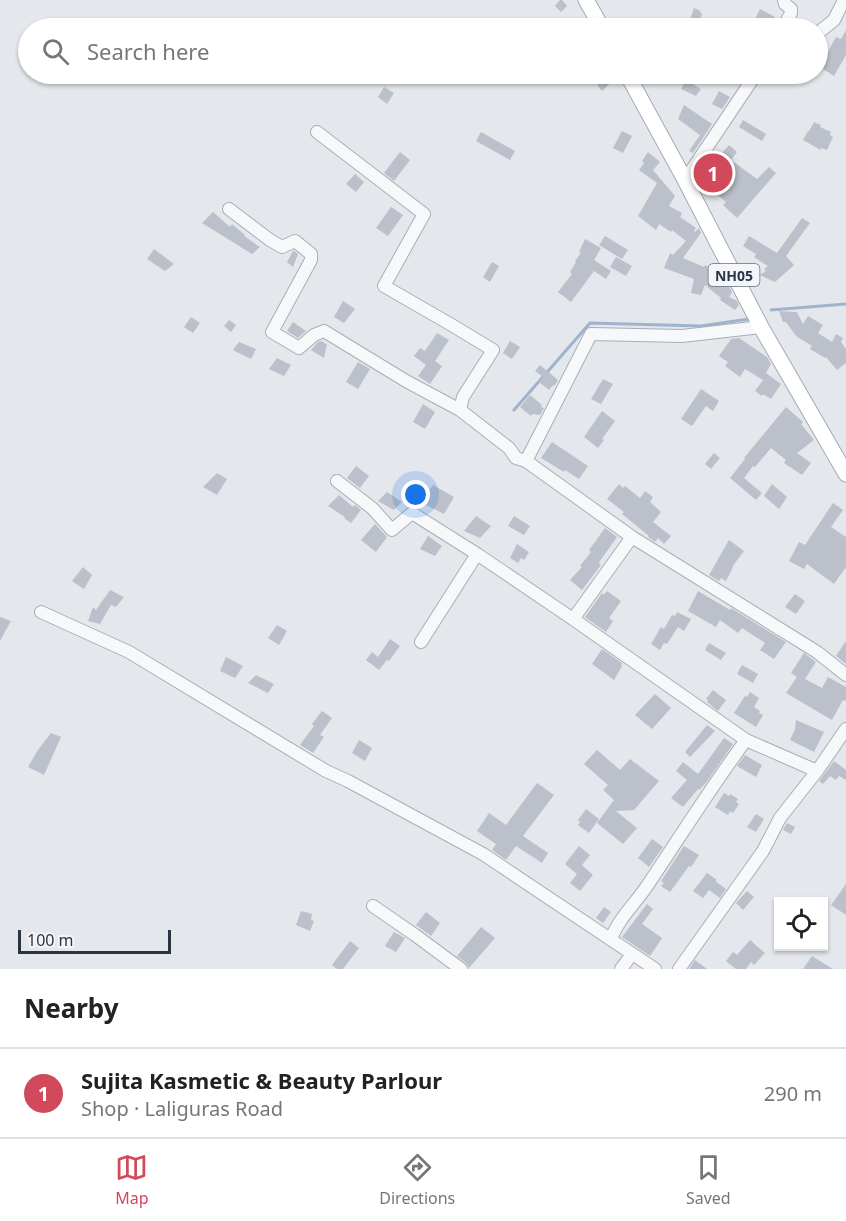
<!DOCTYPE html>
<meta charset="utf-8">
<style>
body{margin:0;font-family:"Noto Sans",sans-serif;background:#f2f2f2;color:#222}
.controls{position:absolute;right:18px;bottom:18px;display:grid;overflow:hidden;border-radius:0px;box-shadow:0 2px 4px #0004}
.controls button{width:54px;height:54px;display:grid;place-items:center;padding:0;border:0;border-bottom:2px solid #e0e0e0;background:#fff;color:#222;font:30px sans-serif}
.scale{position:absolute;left:18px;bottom:15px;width:153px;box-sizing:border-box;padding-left:6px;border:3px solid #2b3445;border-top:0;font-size:16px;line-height:21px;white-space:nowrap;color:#2b3445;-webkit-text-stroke:4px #f4f6f9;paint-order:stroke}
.you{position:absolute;left:416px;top:495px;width:21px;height:21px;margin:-15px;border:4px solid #fff;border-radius:50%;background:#1a73e8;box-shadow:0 0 0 9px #1a73e833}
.badge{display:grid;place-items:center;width:39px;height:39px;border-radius:50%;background:#d1495b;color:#fff;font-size:20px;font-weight:700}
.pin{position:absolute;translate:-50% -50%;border:3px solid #fff;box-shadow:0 2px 6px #0006}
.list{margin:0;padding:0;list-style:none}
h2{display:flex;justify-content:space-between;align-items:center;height:78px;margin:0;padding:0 24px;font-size:26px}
h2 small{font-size:20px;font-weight:400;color:#767676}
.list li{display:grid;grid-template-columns:39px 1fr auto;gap:18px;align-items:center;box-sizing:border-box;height:90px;padding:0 24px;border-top:2px solid #e0e0e0}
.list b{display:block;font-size:22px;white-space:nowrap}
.list p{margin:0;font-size:20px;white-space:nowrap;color:#767676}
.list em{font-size:20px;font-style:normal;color:#767676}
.icon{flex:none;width:33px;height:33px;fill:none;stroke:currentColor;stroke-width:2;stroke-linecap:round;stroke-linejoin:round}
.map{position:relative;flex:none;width:846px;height:969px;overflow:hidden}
.search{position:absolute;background:#fff;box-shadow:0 2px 4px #0004;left:18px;right:18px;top:18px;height:66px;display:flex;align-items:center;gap:15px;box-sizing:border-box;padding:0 21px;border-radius:33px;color:#767676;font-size:22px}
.sheet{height:168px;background:#fff}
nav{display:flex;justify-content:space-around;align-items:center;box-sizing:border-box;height:84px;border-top:2px solid #e0e0e0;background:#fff;font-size:16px;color:#767676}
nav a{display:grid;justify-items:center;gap:3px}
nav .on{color:#d1495b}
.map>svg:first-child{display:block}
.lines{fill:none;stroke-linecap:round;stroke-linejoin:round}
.stream{stroke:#9fb4cc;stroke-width:3}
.building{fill:#bbc0ca}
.minor-casing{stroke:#a9aeb7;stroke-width:14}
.major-casing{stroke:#a3abb8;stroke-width:17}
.minor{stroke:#f7f8fa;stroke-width:12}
.major{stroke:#fff;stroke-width:15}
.labels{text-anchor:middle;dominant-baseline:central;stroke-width:6;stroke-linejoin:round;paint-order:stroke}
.shield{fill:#f4f6f9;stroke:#676e7b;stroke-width:1.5}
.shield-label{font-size:14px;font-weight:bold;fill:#2b3445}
</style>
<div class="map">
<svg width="846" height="969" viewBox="0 0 846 969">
<rect width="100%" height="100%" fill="#e4e7ec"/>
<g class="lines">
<path class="stream" d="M771,310L846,304
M514,410L590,323L701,326L749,319"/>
</g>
<path class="building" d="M560,0H562L567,6L561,12L555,6Z
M694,8L699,10L702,14L697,28H687Z
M760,9L775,17L773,21L776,22L773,28H766L753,23Z
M846,30V55L834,76L818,66L825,54L826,55L836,37L841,39Z
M610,74H617L618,76L602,91L597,85Z
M686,80L701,89L696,96L681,89Z
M384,87L394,93L387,104L378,97Z
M719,91L730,97L722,109L712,104Z
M684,105L712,124L693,153L689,151L700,135L678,119Z
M743,120L766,134L762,141L739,127Z
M814,122L821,125L820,127L831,132L830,135L833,137L827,150L821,148V150L803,140L808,131H809Z
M622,131L632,136L623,153L613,148Z
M481,132L515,151L510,160L476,141Z
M729,145L737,152L731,160L757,179L769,167L776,173L737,218L723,205L726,202L713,191L719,184L705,172Z
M400,152L410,160L394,181L384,173Z
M648,152L660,162L653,170L675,196L669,206L682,213L680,217L696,228L694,230L695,232L699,228L701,233L683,258L704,267L705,265L716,271L725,278L722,282L729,286L732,292L729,297L737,301L739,305L735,310L720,300L721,298L705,285L701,295L691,293L694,279L664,268L670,253L673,255L686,241L672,230L671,232L659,224L656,230L638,216L657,183L639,170L644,163L642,161Z
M355,174L364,182L356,192L346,184Z
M391,207L403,215L388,236L376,228Z
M213,212L230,227L232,224L245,235L244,236L260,247L252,254L202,223Z
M802,218L810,223L786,256L794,265L775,282L760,275L766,271L764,269L768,266L754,257L756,254L743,246L749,236L777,253Z
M605,236L628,250L622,259L599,245Z
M585,239L601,248L594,260L611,271L606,279L594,271L571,302L558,292L572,274L570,272L576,262L575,261L581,253L579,252Z
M154,249L174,264L165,271L147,259Z
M293,251H294L298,254L293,267L287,262Z
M616,257L632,266L626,276L610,267Z
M492,262L499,266L490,282L483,277Z
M343,301L355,309L344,323L334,317Z
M779,311L797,312L803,324L808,316L823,325L818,333L832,342L836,334L843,338L841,342L846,349V363L837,370L826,357L825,358L810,349L812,346L796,336L786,322H783Z
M191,317L200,323L193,333L184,327Z
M229,320L236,325L231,332L224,326Z
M293,322L306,331L298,338L287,331Z
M437,333L449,340L435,361L442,366L430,384L418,376L426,365L414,356L420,348L425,351Z
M739,338L767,357L771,364L766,373L781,384L771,399L763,394L762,396L755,391L763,380L745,369L740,377L725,366L728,362L719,356L731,339Z
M322,341L327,345L324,358L311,350L318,342Z
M510,341L520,347L512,359L503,353Z
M239,342L256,349L251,359L233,350Z
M277,358L291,365L284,376L269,369Z
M358,362L370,369L358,389L346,382Z
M540,365L558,380L554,386L553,385L549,390L539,382L543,377L535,371Z
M603,379L613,384L601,404L591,399Z
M701,389L719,401L713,411L706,406L692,426L681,419Z
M530,395L542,405L541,407L544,408L540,415L532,414L531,416L520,407Z
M423,404L435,412L425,429L413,422Z
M786,407L803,422L801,424L814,440L797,453L811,463L802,475L784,463L786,460L771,448L755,467L753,466L744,478L762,493L756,500L730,478L745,459L744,458Z
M602,411L615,421L602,439L604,440L598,448L584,437Z
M552,442L588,466L579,479L565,470L564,472L541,458Z
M714,453L720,458L711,469L705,464Z
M356,466L369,476L360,488L347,478Z
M217,473L227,479L217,495L203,487Z
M619,484L623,488L625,486L640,498L645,491L653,497L650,502L661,512L653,522L671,536L664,544L658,538L655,542L648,537L649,536L622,514L624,512L607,499Z
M772,484L787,497L779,509L764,496Z
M433,485L454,497L444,514L420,502Z
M387,492L402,502L394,510L378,501Z
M339,495L353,507L355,505L361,510L351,523L344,518L345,517L328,506Z
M833,503L843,510L831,527L846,537V567L834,584L807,564L804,569L789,561L799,542L805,545Z
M476,516L491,526L480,538L464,531Z
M514,516L530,526L524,535L508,526Z
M375,524L387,537L376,552L361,540Z
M605,528L617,537L600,561L599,564L601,565L582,590L570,580L582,567L580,566L591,552L589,550Z
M428,536L442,546L435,556L420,549Z
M729,540L744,551L732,567H733L726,581L721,578L719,581L709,575Z
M517,544L529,552L524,560L521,558L518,563L510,558Z
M83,567L92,575L84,589L72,581Z
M110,590L124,597L116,607L111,605L100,624L88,621L93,607L96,610Z
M607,591L621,601L609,618L613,621L606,632L585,617L602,593L604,595Z
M698,591L730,610L731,608L786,642L774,659L760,650L765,643L742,628L738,633L720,620L716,627L688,611Z
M795,594L805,601L796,614L785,607Z
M677,612L691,619L684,631L678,627L667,644L664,643L660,650L651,644L661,627L664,629L672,615L675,616Z
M0,617L11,621L0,641Z
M277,625L287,631L279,645L268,638Z
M390,639L400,646L389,661L387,660L379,670L366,660L372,652L378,657Z
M846,641V664L836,656Z
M709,643L726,653L721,660L705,650Z
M602,649L622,663L621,665L622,666L614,680L592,664Z
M804,653L816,662L805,679L822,688L828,677L846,687V701L843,700L832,720L786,693L797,677L791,673Z
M226,657L243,666L235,678L220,671Z
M742,665L758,674L753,683L737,674Z
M256,675L274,684L268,693L248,683Z
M713,690L726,700L718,711L707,702L708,700L706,699Z
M750,692L759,698L754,707L760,711L759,713L763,715L756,727L734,713L745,696L747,697Z
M655,694L671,708L652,729L635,715Z
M322,711L332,718L320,735L324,737L313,753L300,745L314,726L312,724Z
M796,720L824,732L814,752L790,740L795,729Z
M707,725L715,731L690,757L685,752Z
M51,733L61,737L44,775L28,767L38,750Z
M724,738L733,744L706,783L699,790L698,789L683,807L671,798L687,780L676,771L683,762L698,774Z
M359,740L372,748L365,761L352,753Z
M597,750L620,770L630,759L659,781L634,810L616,811L637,828L623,844L597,823L614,800L603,790L608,785L584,764Z
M745,755L762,765L756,777L737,766Z
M834,761L846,770V780L839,776L836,780L830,776L823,784L819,781Z
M537,783L554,795L523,836L548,853L542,863L516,846L506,860L492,850L496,844L477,831L489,813L506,825Z
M724,793L729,796L730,794L738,799L736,802L739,804L733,813L730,811L728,815L715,807Z
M586,809L599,819L589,833L578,825L580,822L578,820Z
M756,814L764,819L756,832L747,827Z
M787,823L795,827L791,834L783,830Z
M652,839L663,847L649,867L638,858Z
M579,846L590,855L582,865L593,875L580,891L570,883L577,874L565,864Z
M684,846L699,855L691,867L689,866L670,892L661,886L664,883L661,881Z
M707,873L717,880L715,881L726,889L720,898L709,890L703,898L693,891Z
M846,884V915L831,905Z
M747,891L754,897L743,910L736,903Z
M647,904L653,909L642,924L662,938L650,956L622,937Z
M604,907L611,912L603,923L596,918Z
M301,911L312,914L311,920L314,921L310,931L296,925Z
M426,912L440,923L431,936L416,925Z
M481,927L495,938L469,968L466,963L457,956Z
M394,932L405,938L396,952L385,946Z
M750,940L765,953L754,965L751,962L746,969H736L726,961L733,952L737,955Z
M350,941L359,948L343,969H337L332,965Z
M812,956L833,969H803Z
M695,960L707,969H689Z"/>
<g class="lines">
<g class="minor-casing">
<path id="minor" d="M783,28L791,13V9L785,4L784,0
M818,33L834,20L844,0
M317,132L424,214L384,286L450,324L493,350L463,397L460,410
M685,180L756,74
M229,209L270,240L282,247L295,241L311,254V260L272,332L299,348L314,335L324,331L406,381L460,410L509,448L516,458L526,461
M761,327L682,336L591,334L526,461L632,537L573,619L746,740L817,771
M337,481L372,508L392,530L412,513L477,554L573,619
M632,537L817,652L846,675
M41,612L129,652L326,771L348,781L483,854L655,969
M421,642L477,554
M373,906L415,935L461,969
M611,940C617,920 635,904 647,886C680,837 711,787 746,740
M621,969L632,954
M679,969L763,851L780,818L817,771L846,729"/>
</g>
<g class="major-casing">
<path id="major" d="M586,0L602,28
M627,74L685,180L761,327L846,474"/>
</g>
<use href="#minor" class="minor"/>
<use href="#major" class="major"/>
</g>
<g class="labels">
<rect class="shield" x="708.5" y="264" width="51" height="22" rx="4.5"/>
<g class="shield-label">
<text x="734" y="275">NH05</text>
</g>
</g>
</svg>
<div class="controls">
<button><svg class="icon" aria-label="locate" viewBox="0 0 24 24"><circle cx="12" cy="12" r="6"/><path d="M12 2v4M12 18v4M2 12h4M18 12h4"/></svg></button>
</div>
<div class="scale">100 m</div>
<div class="you"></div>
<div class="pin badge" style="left:713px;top:173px">1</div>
<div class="search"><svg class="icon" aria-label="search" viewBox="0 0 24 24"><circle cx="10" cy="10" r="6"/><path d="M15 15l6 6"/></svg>Search here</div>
</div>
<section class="sheet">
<h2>Nearby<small></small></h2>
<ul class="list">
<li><span class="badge">1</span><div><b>Sujita Kasmetic &amp; Beauty Parlour</b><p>Shop · Laliguras Road</p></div><em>290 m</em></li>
</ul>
</section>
<nav>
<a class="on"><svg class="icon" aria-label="map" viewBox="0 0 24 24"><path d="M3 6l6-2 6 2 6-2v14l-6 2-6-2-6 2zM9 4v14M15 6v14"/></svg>Map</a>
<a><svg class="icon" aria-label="directions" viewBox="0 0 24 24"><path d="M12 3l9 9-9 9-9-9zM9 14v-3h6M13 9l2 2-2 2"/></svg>Directions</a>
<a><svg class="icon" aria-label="saved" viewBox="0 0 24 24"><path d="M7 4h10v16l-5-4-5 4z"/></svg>Saved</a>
</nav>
